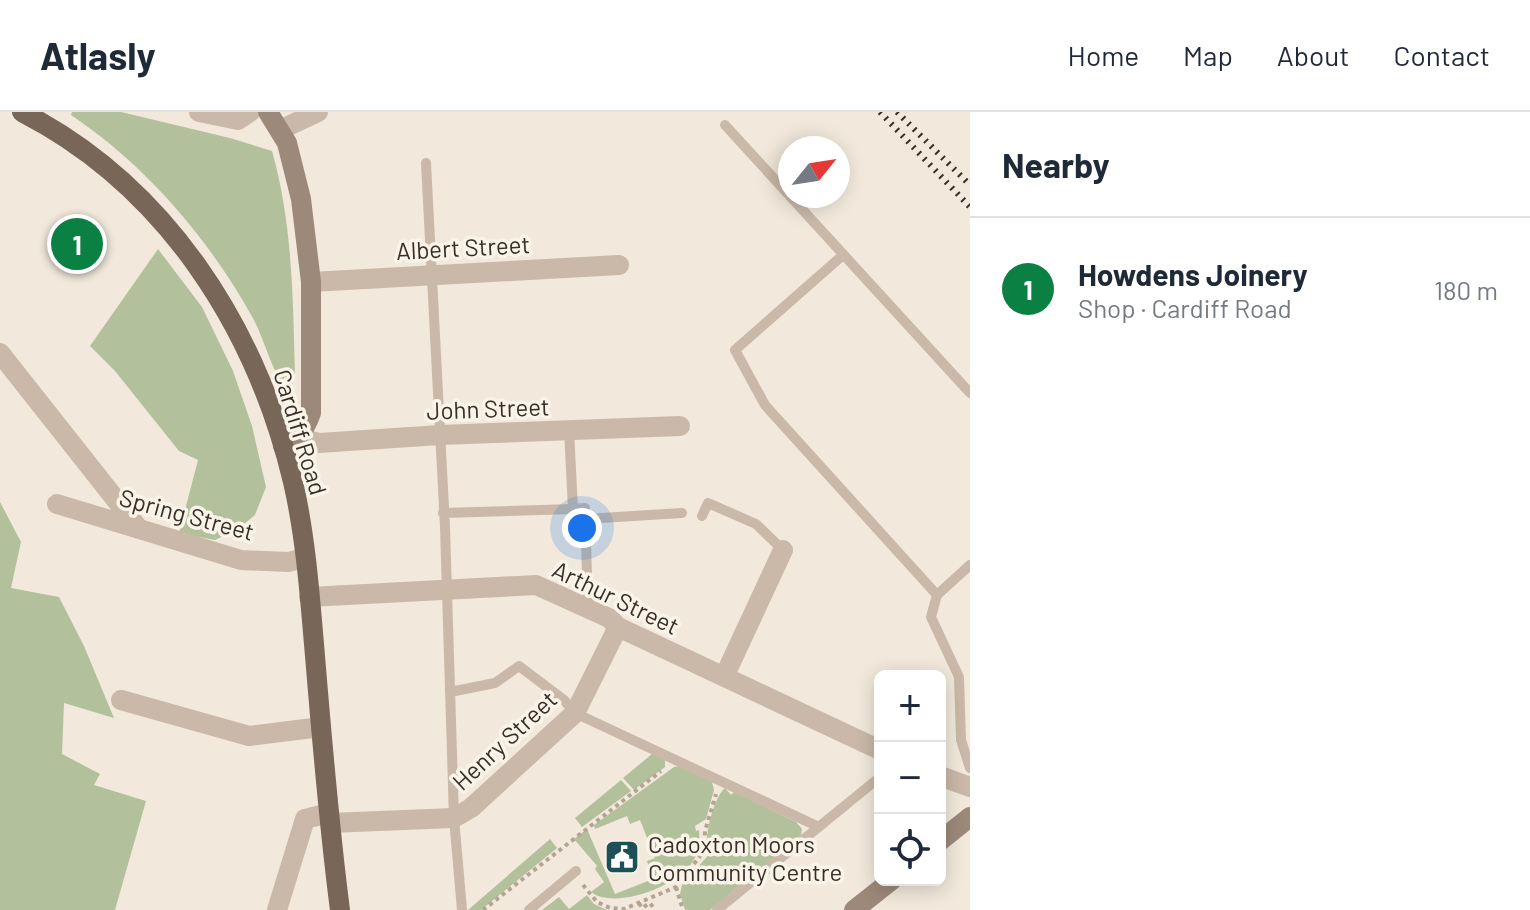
<!DOCTYPE html>
<meta charset="utf-8">
<style>
body{margin:0;font-family:Barlow,sans-serif;background:#f6f6f7;color:#1f2937}
.controls{position:absolute;right:24px;bottom:24px;display:grid;overflow:hidden;border-radius:12px;box-shadow:0 4px 20px #0003}
.controls button{width:72px;height:72px;display:grid;place-items:center;padding:0;border:0;border-bottom:2px solid #e0e1e3;background:#fff;color:#1f2937;font:40px sans-serif}
.compass{position:absolute;left:778px;top:24px;width:72px;height:72px;border-radius:50%;background:#fff;box-shadow:0 4px 20px #0003;rotate:60deg}
.you{position:absolute;left:582px;top:416px;width:28px;height:28px;margin:-20px;border:6px solid #fff;border-radius:50%;background:#1a73e8;box-shadow:0 0 0 12px #1a73e833}
.badge{display:grid;place-items:center;width:52px;height:52px;border-radius:50%;background:#0b8043;color:#fff;font-size:26px;font-weight:700}
.pin{position:absolute;translate:-50% -50%;border:4px solid #fff;box-shadow:0 2px 8px #0006}
.list{margin:0;padding:0;list-style:none}
h2{display:flex;justify-content:space-between;align-items:center;height:104px;margin:0;padding:0 32px;font-size:34px}
h2 small{font-size:26px;font-weight:400;color:#747a83}
.list li{display:grid;grid-template-columns:52px 1fr auto;gap:24px;align-items:center;box-sizing:border-box;height:144px;padding:0 32px;border-top:2px solid #e0e1e3}
.list b{display:block;font-size:30px;white-space:nowrap}
.list p{margin:0;font-size:26px;white-space:nowrap;color:#747a83}
.list em{font-size:26px;font-style:normal;color:#747a83}
.icon{flex:none;width:44px;height:44px;fill:none;stroke:currentColor;stroke-width:2;stroke-linecap:round;stroke-linejoin:round}
.map{position:relative;flex:none;width:970px;height:798px;overflow:hidden}
header{display:flex;align-items:center;gap:48px;box-sizing:border-box;height:112px;padding:0 40px;background:#fff;border-bottom:2px solid #e0e1e3}
header strong{font-size:38px}
nav{display:flex;gap:44px;margin-inline-start:auto;font-size:28px}
main{display:flex}
aside{flex:1;background:#fff}
.map>svg:first-child{display:block}
.green{fill:#b2c19c}
.lines{fill:none;stroke-linecap:round;stroke-linejoin:round}
.path{stroke:#b5a492;stroke-width:4;stroke-dasharray:4 4;stroke-linecap:butt}
.lane{stroke:#cab9a8;stroke-width:10}
.street{stroke:#cab9a8;stroke-width:20}
.secondary{stroke:#9d8979;stroke-width:20}
.primary{stroke:#786659;stroke-width:20}
.rail{stroke:#372e28;stroke-width:6;stroke-dasharray:2 6;stroke-linecap:butt}
.labels{text-anchor:middle;dominant-baseline:central;stroke-width:7;stroke-linejoin:round;paint-order:stroke}
.street-label{font-size:24px;fill:#372e28;stroke:#f9f3e8}
.poi-label{font-size:24px;fill:#372e28;stroke:#f9f3e8;text-anchor:start}
</style>
<header>
<strong>Atlasly</strong>
<nav><a>Home</a><a>Map</a><a>About</a><a>Contact</a></nav>
</header>
<main>
<div class="map">
<svg width="970" height="798" viewBox="0 0 970 798">
<rect width="100%" height="100%" fill="#f2e9dc"/>
<path class="green" d="M72,0H121L230,26L272,39C293,113 293,189 295,265L292,273L284,276C271,255 265,230 254,208C209,127 148,55 71,3Z
M158,137L202,195L233,259L252,314L266,375L255,403L238,417L215,428L179,421L198,348L179,339L115,259L90,234Z
M0,390L21,430L11,476L59,485L84,534L114,606L64,591L62,642L100,662L94,673L146,689L115,798H0Z
M652,642L665,648V655L634,678L623,666Z
M680,654L712,670L714,678L706,707L695,714L696,719L699,718C700,729 699,741 693,749C678,775 614,798 591,780L604,770L595,757L597,754L574,727L587,717L615,782L653,767L647,749L655,746L640,708L630,712L627,704L595,717L594,713L674,655Z
M621,668L631,679L582,715L575,706Z
M725,676L731,683L734,680L796,710L802,717L801,723L710,798H685L680,782L682,773L711,740L709,735L707,736C705,722 714,685 725,676Z
M550,727L557,736L481,798H468Z
M587,783L594,792L607,798H542L559,785L569,797Z"/>
<g class="lines">
<path class="path" d="M583,773L597,790L610,796L624,797L676,775L704,739L705,719L716,682
M676,775L683,798
M639,791L642,796L650,791L655,798
M483,798L661,659"/>
<path class="lane" d="M725,13L970,281
M426,51L445,415L454,706L462,798
M843,143L735,238L765,293L937,483
M569,318L573,397L585,396L588,496
M443,401L573,397
M702,404L708,391L756,412L783,438
M585,407L682,401
M970,453L937,483L931,505L959,565L961,628L970,656
M450,580L495,571L519,554L564,588L575,601L819,715
M529,798L576,759
M717,798L880,665"/>
<path class="street" d="M199,0L238,8L250,0
M280,18L318,0
M311,170L619,153
M0,241L139,417
M298,325L319,331L440,323L680,314
M57,392L241,448L288,450L305,446
M309,485L536,473L609,506L618,515L880,638
M724,565L783,438
M121,588L249,624L321,615
M940,664L970,675
M330,711L454,706L471,696L575,601L618,515
M277,798L305,707L329,701"/>
<path class="secondary" d="M268,0L287,31L301,87L311,170V301C305,318 299,325 283,334
M940,729L970,705
M854,798L892,768"/>
<path class="primary" d="M22,0C166,74 256,215 293,370C306,426 310,486 315,544C322,629 329,714 340,798"/>
<path class="rail" d="M880,0L970,95
M897,0L970,73"/>
</g>
<defs>
<g id="civic-square" transform="scale(1.8)"><rect x="-9" y="-9" width="18" height="18" rx="4" fill="#1e5058" stroke="#f9f3e8"/><path d="M-.6-6.5H3V-4.5H.6V-3L4-1V1h2V6H-6V1h2V-1L-.6-3ZM-1.2 2.5V6h2.4V2.5Z" fill="#fff"/></g>
</defs>
<g fill-rule="evenodd">
<use href="#civic-square" x="622" y="745"/>
</g>
<g class="labels">
<g class="street-label">
<text transform="translate(463 135) rotate(-3)">Albert Street</text>
<text transform="translate(488 296) rotate(-2)">John Street</text>
<text transform="translate(301 320) rotate(73)">Cardiff Road</text>
<text transform="translate(187 402) rotate(15)">Spring Street</text>
<text transform="translate(616 485) rotate(26)">Arthur Street</text>
<text transform="translate(504 628) rotate(-43)">Henry Street</text>
</g>
<g class="poi-label">
<text x="648" y="731">Cadoxton Moors<tspan x="648" dy="28">Community Centre</tspan></text>
</g>
</g>
</svg>
<div class="controls">
<button>+</button>
<button>−</button>
<button><svg class="icon" aria-label="locate" viewBox="0 0 24 24"><circle cx="12" cy="12" r="6"/><path d="M12 2v4M12 18v4M2 12h4M18 12h4"/></svg></button>
</div>
<svg class="compass" viewBox="-18 -18 36 36"><path d="M0-13l5 13h-10z" fill="#e53935"/><path d="M0 13l5-13h-10z" fill="#747a83"/></svg>
<div class="you"></div>
<div class="pin badge" style="left:77px;top:132px">1</div>
</div>
<aside>
<h2>Nearby<small></small></h2>
<ul class="list">
<li><span class="badge">1</span><div><b>Howdens Joinery</b><p>Shop · Cardiff Road</p></div><em>180 m</em></li>
</ul>
</aside>
</main>
